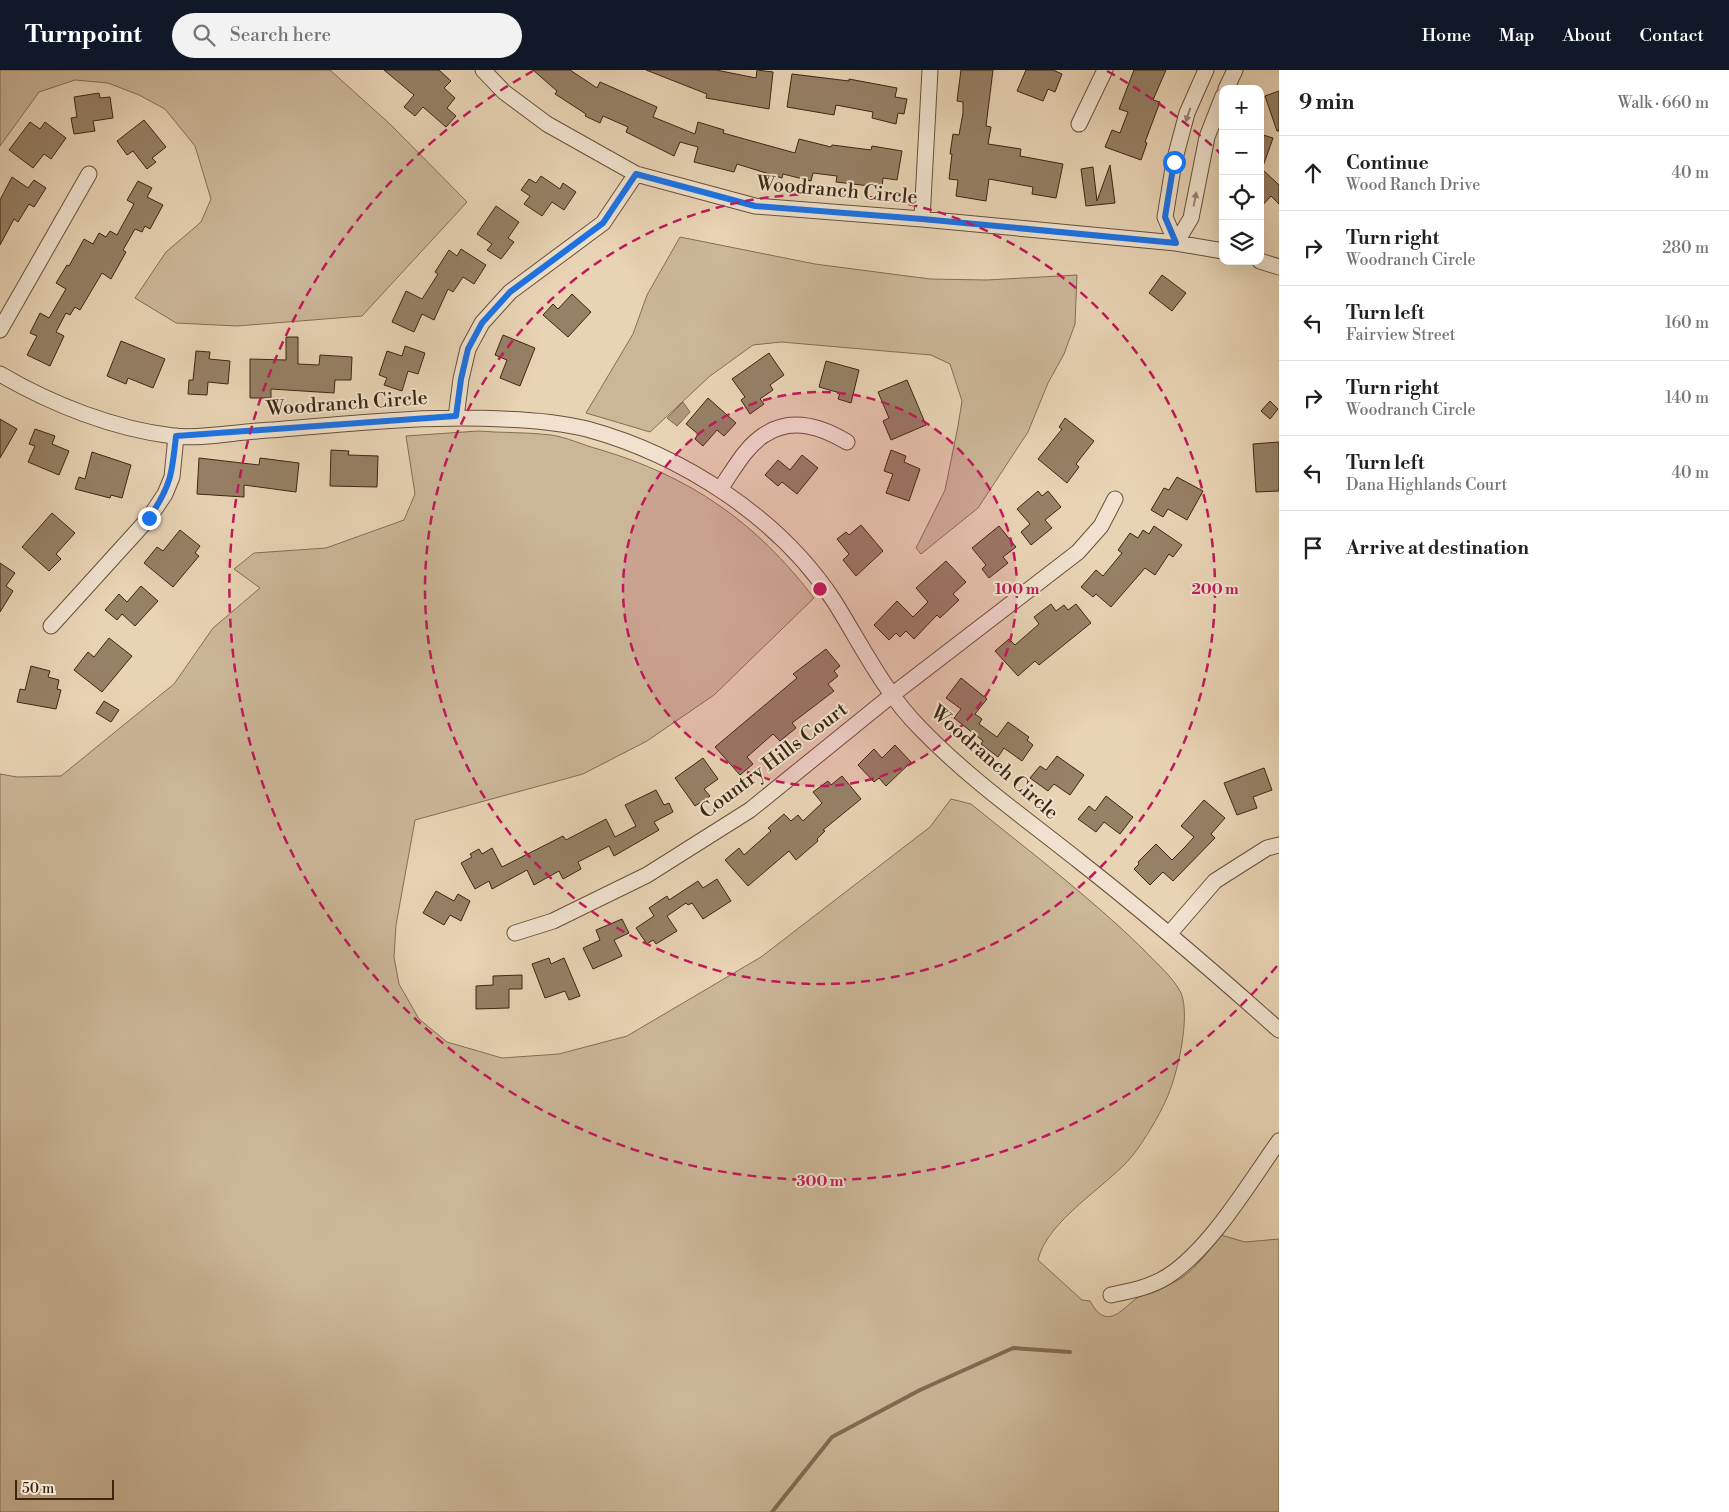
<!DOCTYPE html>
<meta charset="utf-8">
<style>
body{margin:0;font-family:"Libre Bodoni",serif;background:#f2f2f2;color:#202124}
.controls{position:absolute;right:15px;top:15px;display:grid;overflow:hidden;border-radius:10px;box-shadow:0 5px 20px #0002}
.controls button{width:45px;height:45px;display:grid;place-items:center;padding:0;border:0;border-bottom:1px solid #e0e0e0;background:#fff;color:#202124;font:25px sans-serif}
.scale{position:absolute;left:15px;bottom:12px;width:99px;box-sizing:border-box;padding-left:5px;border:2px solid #3d2611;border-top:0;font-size:14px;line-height:18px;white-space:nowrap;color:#3d2611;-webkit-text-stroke:4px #f0e2ce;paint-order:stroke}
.stop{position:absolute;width:15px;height:15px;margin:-11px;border:4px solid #1a73e8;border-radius:50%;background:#fff}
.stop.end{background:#1a73e8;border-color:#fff;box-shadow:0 1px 5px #0008}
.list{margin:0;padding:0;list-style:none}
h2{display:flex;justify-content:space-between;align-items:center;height:65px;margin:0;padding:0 20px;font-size:21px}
h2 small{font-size:16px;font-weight:400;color:#757577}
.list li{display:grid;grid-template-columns:32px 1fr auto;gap:15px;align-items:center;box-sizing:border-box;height:75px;padding:0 20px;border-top:1px solid #e0e0e0}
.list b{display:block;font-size:19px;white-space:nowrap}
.list p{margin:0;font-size:16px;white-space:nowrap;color:#757577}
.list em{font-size:16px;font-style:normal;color:#757577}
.icon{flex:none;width:28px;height:28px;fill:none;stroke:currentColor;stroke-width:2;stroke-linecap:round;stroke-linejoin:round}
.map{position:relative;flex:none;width:1279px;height:1442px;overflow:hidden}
header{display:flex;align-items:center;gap:30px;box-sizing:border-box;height:70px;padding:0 25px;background:#111827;color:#fff}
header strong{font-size:24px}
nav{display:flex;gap:28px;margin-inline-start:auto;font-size:18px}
.search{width:350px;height:45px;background:#f2f2f2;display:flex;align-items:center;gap:12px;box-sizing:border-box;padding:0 18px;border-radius:28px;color:#757577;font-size:19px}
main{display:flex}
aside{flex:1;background:#fff}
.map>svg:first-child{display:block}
.green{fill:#cbb698;stroke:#846e54}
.water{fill:#ae987d;stroke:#816a52}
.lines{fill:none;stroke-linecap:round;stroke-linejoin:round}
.stream{stroke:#816a52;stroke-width:4}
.building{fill:#968066;stroke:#3d2611}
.minor-casing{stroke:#68513a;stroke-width:17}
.minor{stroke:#f0e2ce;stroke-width:15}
.oneway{fill:#968470}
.route{stroke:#1a73e8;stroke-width:6}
.ring{fill:none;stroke:#c2185b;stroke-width:2.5;stroke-dasharray:9 6}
.labels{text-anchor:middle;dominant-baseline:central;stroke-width:4;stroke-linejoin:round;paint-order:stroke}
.street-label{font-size:20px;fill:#3d2611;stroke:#f0e2ce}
.centre{fill:#c2185b;stroke:#f0e2ce;stroke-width:2.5}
.ring-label{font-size:15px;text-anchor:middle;font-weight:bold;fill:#c2185b;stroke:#f0e2ce;stroke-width:4;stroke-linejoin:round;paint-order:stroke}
</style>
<header>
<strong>Turnpoint</strong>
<div class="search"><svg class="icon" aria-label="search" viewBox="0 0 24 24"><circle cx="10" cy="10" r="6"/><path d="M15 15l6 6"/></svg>Search here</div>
<nav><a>Home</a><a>Map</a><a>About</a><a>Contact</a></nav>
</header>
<main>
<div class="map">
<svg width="1279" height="1442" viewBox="0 0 1279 1442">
<rect width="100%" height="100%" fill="#e8d3b4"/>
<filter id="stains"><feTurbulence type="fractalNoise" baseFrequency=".004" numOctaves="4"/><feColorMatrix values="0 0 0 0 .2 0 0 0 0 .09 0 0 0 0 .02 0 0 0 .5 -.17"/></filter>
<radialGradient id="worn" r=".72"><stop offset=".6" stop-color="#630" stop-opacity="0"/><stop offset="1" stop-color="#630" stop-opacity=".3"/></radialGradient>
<path class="green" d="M0,0H330L391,55L467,132L362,246L237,256L176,253L135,228L166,182L201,152L211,129L195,76L165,39L139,25L108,13L75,10L39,22L0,76Z
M680,167L815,194L930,209L987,210L1077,205L1075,254L1064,284L1048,313L1028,362L978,438L921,484L916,478L945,420L958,356L962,331L950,294L931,285L781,272L753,275L710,306L650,362L586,343L633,264L647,225Z
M478,361C502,363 527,362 551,365C566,367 583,375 598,379C690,406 756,452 814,528L714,625L647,671L583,704L415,750L396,855L394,887L399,914L419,949L447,972L502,988L559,984L627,966L761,887L930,757L951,729L971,734C1029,781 1090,827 1144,880C1156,893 1173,907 1181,923C1191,947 1177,1007 1166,1030C1159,1046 1144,1071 1133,1085C1108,1116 1047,1150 1038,1190L1082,1230L1090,1231C1108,1264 1123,1236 1139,1227C1155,1219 1174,1215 1188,1203C1200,1193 1211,1178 1221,1165L1245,1172L1279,1169V1442H0V704L17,707L61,706L174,614L213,558L260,518L234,499L254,483L326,478L404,450L415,424L406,366Z"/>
<path class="water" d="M683,332L690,342L677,356L667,348Z"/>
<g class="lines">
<path class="stream" d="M772,1442L832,1367L920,1320L1013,1278L1070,1282"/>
</g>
<path class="building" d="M384,0H439L451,11L444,18L455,28L447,38L456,46L446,57L423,37L415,46L404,37L414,25Z
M533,0H570L597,18L600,12L657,37L653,47L695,64L698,52L724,60L723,63L795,83L799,69L831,77L832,75L871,80L872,76L902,81L897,110L883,108L882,117L861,115L836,112L837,106L813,103L811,111L783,104L782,108L737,94L734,102L694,92L698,77L680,72L674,86L626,62L628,57L603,46L600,53L585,46L586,44L555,24L557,21Z
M646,0H716L756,8L757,0L773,2L769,39L706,28L707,24Z
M961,0H993L986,56L991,57L988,74L1021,79L1020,86L1063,94L1056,128L1032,124L1033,117L989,109L986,131L956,126L958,110L949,109L952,84H950L953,64L959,65L963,43V32L957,31Z
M1026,0H1053L1062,4L1055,22L1048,19L1043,31L1017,21Z
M1134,0H1166L1153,30L1160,32L1145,72L1147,73L1141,90L1105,77L1112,60L1120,63L1128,42L1119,39Z
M792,4L849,11V9L897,18L895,27L907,29L904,44L898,43L896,54L872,48L873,42L836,35L834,45L787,37Z
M1279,21V61H1277L1265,26Z
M99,23L100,28L110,27L113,48L93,51L95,61L74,64L71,48L77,47L74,27Z
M144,50L166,77L152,88L156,92L147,99L133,81L127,85L117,71Z
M30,52L40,59L45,52L66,68L51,89L44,84L33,98L9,80Z
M1260,64L1273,68L1262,99L1279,115V134L1271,126L1260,138Z
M1110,95L1115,133L1086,136L1081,99L1093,97L1097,131Z
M541,106L560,119L563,113L576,122L564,140L552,132L542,146L524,134L530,126L521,120L529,109L536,113Z
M12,107L28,118L34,110L46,118L34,137L29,134L18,152L14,149L0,175V130Z
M138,111L152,118L147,127L163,135L150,159L145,156L142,162L135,159L123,180L126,182L111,209L102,203L80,240L75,237L70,245L66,243L56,262L64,266L50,296L27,285L37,266L30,263L40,243L49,248L66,219L56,213L67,195L69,196L84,169L93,174L99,163L106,167L110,161L117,165L134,134L127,130Z
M496,136L519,152L508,168L514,172L501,189L487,180L492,174L477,164Z
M461,179L486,195L474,214L463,207L453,222L448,219L434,250L422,244L414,262L392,252L406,221L422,229L438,204L435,202L449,180L457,186Z
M1162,205L1186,223L1172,241L1149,223Z
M572,224L591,242L568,267L543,245L553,234L558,239Z
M503,265L535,278L520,316L500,308L507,290L495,285Z
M286,267H298V294L319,295L320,285L352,287L351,310H335L334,323L271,319V328H250V289L286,290Z
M121,271L165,289L153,318L128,308L126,314L107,306Z
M405,276L425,283L418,304L408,301L402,321L384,315L387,308L379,305L387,281L402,286Z
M196,281L210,282L209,289L230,291L228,314L208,312L207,325L188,324L189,310H193Z
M769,283L784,305L770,315L773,320L760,329L764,334L750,344L741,330L745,327L732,309Z
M826,291L859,300L851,333L838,329L840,323L819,317Z
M907,310L926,355L891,370L883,351L889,348L878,322Z
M708,328L736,353L724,366L717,360L703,376L695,369L698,364L686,354Z
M1270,331L1278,339L1270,349L1261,341Z
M1065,348L1094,371L1076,394L1079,397L1067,413L1038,389L1062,359L1059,357Z
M0,349L17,359L0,388Z
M35,359L55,366L52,374L69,381L59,405L28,392L35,376L29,374Z
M1279,372V421L1256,422L1253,374Z
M331,380L349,381L348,385L378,386L377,417L330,416Z
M891,380L906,386L904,392L920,399L909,431L886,423L893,404L884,401Z
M92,382L131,395L122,428L111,425L110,428L75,419L79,407L85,409Z
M802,385L818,398L797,424L782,412L778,416L765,405L778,390L790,400Z
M199,388L259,395L260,388L299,393L296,422L244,415V427L197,424Z
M1177,407L1203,421L1187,450L1168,439L1163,447L1151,440L1164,418L1169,420Z
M1038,421L1042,426L1048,421L1061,437L1045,450L1052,458L1031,475L1021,462L1030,454L1017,439Z
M52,443L75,463L56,484L61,489L49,501L22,477Z
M861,455L883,481L856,506L843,490L849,484L837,469L846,462L849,465Z
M999,456L1016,477L1003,487L1008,493L989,508L982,499L986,495L972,478Z
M1154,456L1182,475L1173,487L1169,484L1155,505L1145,498L1111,537L1096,524L1093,527L1081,517L1096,500L1103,506L1122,483L1118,480L1130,463L1138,468L1143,460L1149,464Z
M180,460L200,476L195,483L199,486L173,517L144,493L157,477L163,481Z
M946,491L966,512L953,524L959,530L940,548L937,545L914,569L906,561L900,567L896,563L889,570L874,555L897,531L913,547L928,532L916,518Z
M0,493L15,503L6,516L13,521L0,542Z
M141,516L158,531L135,556L122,544L117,550L105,540L119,524L127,532Z
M1051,534L1056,541L1064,535L1068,540L1076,534L1091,553L1039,595L1035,591L1018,606L995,581L1009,569L1015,575L1039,554L1034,547Z
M109,568L132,586L102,622L74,600L88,582L94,587Z
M826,579L840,596L834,601L838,606L828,614L834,621L792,653L796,658L780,671L773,664L747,687L753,694L740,705L715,677L797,608L793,604Z
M31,596L50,601L48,607L59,610L57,619L61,620L56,639L17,632L20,619L25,620Z
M961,608L987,629L975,644L982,649L979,654L997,667L1008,652L1029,667L1027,670L1033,675L1022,691L1004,678L998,687L981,674L983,671L954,648L961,639L946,628Z
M104,631L119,640L111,652L96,643Z
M895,675L911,692L886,716L879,708L874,712L858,695L874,679L882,688Z
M1057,686L1084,705L1070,725L1054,714L1048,721L1030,708L1040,696L1046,700Z
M703,688L718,709L704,719L710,726L695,736L675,708Z
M1264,698L1272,720L1253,727L1257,738L1237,745L1224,713Z
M842,706L861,729L823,760L825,761L817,769L818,771L796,790L789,781L748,816L725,790L739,778L744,785L771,761L768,758L784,744L791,751L798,745L803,751L822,733L813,722L828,711L831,715Z
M656,720L664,735L669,733L673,742L654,752L659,760L614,786L609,776L578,792L581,799L563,809L559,801L534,815L527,800L492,819L489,811L475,819L461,793L472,787L470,784L479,779L482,784L492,778L502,797L563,766L566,770L606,749L615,767L636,756L625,735Z
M1106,726L1133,747L1120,764L1104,752L1096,762L1078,749L1089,736L1095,741Z
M1204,730L1225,748L1211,764L1215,768L1173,811L1163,802L1150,815L1134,799L1139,794L1138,792L1156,774L1172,790L1185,777L1194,767L1181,756Z
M717,809L731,831L703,849L692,833L688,835L686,833L667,846L677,861L656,874L653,870L647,874L636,858L654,846L649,838L667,826L669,830L698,811L703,818Z
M436,821L454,831L458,824L470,831L461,851L450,845L444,855L423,843Z
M622,849L629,863L614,870L622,886L593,899L583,878L600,870L596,860Z
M549,888L551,894L564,888L580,926L569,930L565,921L545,928L532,894Z
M522,905V919H509V938L476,939V916L493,915V906Z"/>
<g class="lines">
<g class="minor-casing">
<path id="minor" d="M483,0L504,22L547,54L636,104L755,136L922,149L1176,173L1223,181
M1226,19L1235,0
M1079,54L1105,0
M922,149L930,0
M1176,173L1165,147L1174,92L1187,43L1206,0
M1176,173L1191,148L1207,67L1223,26
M1260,191L1279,197
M0,260L89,104
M0,304C51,334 114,359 173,366C200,369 230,363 257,361C339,355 421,345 503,349C531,350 559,352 587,359C682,385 779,447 834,531C861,574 884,622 920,658C968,708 1025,748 1079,791C1148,845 1214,902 1279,960
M456,347L461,309L468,279L482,253L510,222L603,153L636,104
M720,419C733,401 745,377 764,365C792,346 822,357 847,372
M51,556L149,448L165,424L172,407L176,366
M515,863L553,851L647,805L750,740L892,625L1078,482L1101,456L1115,429
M1170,863L1215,811L1267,778L1279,775
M1111,1225C1131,1221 1151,1217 1168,1206C1211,1178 1249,1113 1279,1071"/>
</g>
<use href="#minor" class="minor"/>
</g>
<defs><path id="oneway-solid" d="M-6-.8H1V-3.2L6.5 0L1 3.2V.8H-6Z" transform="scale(1.25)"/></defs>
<g class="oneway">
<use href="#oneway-solid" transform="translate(1188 45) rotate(109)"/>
<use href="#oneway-solid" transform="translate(1195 129) rotate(-79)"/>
</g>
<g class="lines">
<path class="route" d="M149,448C171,416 172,404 176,366L456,346L461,309L468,279L482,253L510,222L603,153L636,104L755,136L922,149L1176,173L1165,147L1174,92"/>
</g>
<circle cx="820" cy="519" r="197" fill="#c2185b" fill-opacity=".12"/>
<g class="ring">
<circle cx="820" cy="519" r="197"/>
<circle cx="820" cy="519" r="395"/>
<path d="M1277 896A592 592 0 1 1 533 1M1107 1A592 592 0 0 1 1220 83"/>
</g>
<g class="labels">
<g class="street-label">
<text transform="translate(837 121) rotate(5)">Woodranch Circle</text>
<text transform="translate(347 334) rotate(-4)">Woodranch Circle</text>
<text transform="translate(774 691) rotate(-37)">Country Hills Court</text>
<text transform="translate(994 693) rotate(41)">Woodranch Circle</text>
</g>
</g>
<circle cx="820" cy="519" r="8" class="centre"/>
<g class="ring-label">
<text x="1017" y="524">100 m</text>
<text x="1215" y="524">200 m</text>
<text x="820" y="1116">300 m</text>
</g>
<rect width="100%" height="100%" filter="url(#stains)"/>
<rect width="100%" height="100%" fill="url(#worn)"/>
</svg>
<div class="controls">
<button>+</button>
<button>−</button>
<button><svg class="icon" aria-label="locate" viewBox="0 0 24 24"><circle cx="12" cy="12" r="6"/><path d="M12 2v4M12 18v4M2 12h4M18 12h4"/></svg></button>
<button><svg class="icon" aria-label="layers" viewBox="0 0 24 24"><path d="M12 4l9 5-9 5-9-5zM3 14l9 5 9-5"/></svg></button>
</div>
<div class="scale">50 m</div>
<div class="stop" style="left:1174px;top:92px"></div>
<div class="stop end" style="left:149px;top:448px"></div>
</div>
<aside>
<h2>9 min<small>Walk · 660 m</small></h2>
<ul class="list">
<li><svg class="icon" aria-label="ahead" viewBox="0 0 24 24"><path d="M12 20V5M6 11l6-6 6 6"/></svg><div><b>Continue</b><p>Wood Ranch Drive</p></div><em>40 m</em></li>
<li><svg class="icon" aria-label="right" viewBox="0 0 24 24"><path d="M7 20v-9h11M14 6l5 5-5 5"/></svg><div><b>Turn right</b><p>Woodranch Circle</p></div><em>280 m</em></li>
<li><svg class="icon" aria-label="left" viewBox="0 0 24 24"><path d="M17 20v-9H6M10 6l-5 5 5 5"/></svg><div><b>Turn left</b><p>Fairview Street</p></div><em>160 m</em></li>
<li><svg class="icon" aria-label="right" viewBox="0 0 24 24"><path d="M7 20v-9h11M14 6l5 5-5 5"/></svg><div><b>Turn right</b><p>Woodranch Circle</p></div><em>140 m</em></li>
<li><svg class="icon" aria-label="left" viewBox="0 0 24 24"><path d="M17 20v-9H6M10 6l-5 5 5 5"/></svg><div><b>Turn left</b><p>Dana Highlands Court</p></div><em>40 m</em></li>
<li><svg class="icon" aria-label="arrive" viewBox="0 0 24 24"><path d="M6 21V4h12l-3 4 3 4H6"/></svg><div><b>Arrive at destination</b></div></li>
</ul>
</aside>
</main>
